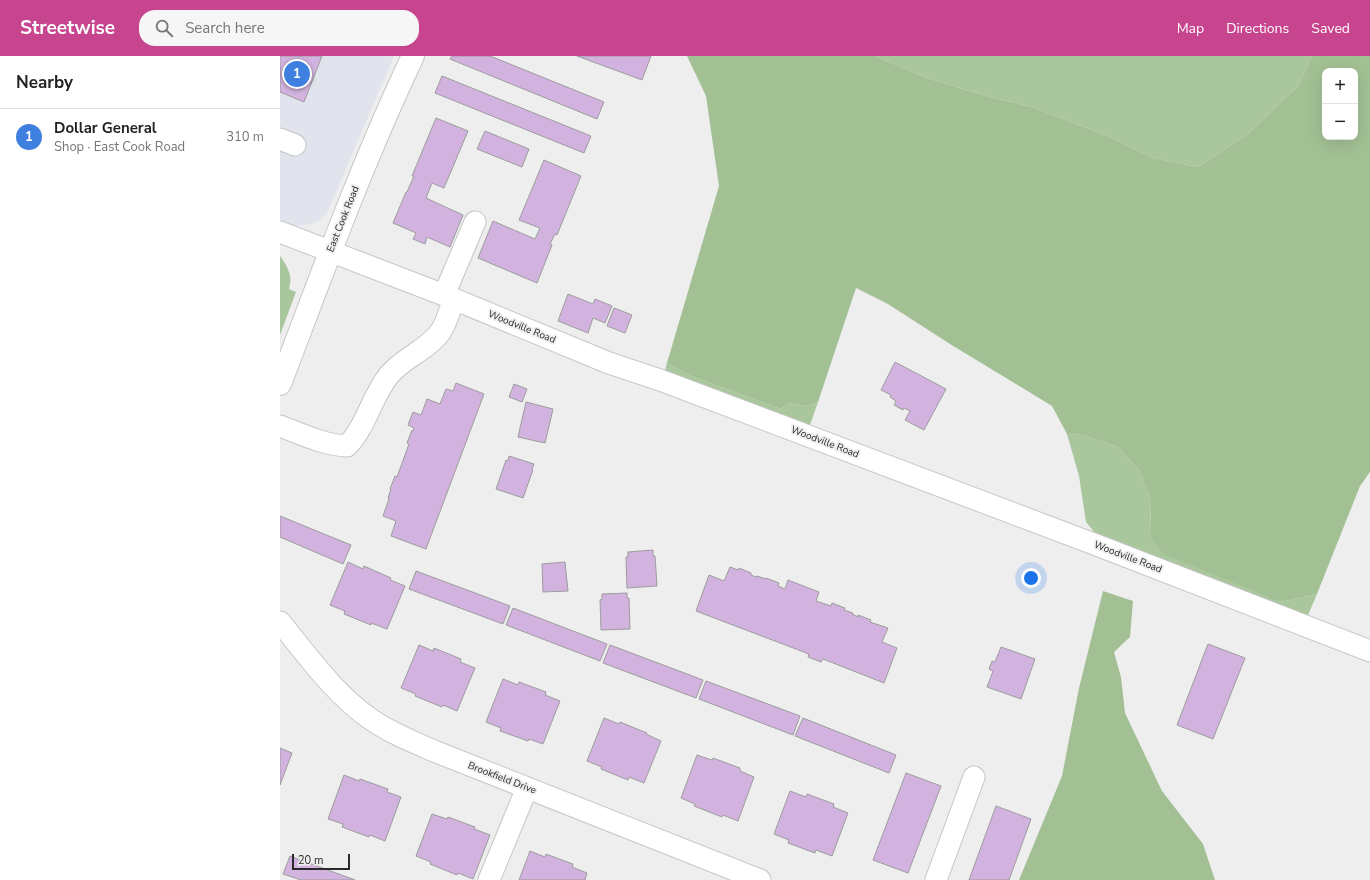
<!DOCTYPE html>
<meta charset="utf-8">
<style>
body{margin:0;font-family:"Nunito Sans",sans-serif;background:#f6f6f6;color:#222}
.controls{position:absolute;right:12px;top:12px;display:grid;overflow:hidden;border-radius:8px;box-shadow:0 4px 16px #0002}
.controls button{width:36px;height:36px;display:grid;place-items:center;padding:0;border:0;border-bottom:1px solid #e0e0e0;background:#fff;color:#222;font:20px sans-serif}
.scale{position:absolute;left:12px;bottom:10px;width:58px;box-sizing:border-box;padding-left:4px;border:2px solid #2a2a2a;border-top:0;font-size:11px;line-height:14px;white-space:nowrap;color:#2a2a2a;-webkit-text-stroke:3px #eeeeef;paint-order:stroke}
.you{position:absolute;left:751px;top:522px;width:14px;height:14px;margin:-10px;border:3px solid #fff;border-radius:50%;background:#1a73e8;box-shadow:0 0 0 6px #1a73e833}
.badge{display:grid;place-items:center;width:26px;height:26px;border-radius:50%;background:#c7458e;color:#fff;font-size:13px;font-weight:700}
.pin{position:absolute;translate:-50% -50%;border:2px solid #fff;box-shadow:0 1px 4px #0006}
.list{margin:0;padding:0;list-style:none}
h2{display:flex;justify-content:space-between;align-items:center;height:52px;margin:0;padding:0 16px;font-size:17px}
h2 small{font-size:13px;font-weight:400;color:#767676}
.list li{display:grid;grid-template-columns:26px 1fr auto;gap:12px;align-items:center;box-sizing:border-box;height:56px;padding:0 16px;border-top:1px solid #e0e0e0}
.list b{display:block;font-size:15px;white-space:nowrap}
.list p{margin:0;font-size:13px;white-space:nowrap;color:#767676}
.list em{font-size:13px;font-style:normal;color:#767676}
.icon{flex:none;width:22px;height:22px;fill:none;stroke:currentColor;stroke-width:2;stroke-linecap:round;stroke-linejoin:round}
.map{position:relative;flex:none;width:1090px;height:824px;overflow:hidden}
header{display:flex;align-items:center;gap:24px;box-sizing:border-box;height:56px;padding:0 20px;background:#c7458e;color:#fff}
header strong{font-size:19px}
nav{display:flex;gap:22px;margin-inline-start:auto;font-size:14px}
.search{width:280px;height:36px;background:#f6f6f6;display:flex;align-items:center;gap:10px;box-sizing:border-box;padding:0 14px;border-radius:16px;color:#767676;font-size:15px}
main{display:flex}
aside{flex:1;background:#fff}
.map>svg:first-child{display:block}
.built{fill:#e1e4ec}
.green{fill:#aac69d}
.forest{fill:#a3c094;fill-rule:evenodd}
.building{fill:#d2b3df;stroke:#9d9c9d}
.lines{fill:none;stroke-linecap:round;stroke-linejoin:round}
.minor-casing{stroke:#c6c6c7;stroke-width:23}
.major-casing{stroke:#c6c6c7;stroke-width:24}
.minor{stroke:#fff;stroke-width:21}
.major{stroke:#fff;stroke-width:22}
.labels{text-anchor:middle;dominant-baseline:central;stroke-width:3.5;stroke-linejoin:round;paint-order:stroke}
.street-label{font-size:10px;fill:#2a2a2a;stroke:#eeeeef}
</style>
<header>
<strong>Streetwise</strong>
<div class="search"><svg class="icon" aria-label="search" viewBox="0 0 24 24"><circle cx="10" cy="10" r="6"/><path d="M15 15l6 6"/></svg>Search here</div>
<nav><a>Map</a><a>Directions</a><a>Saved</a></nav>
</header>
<main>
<aside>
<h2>Nearby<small></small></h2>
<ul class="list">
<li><span class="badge" style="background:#3f7fe0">1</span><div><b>Dollar General</b><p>Shop · East Cook Road</p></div><em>310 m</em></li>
</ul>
</aside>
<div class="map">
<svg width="1090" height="824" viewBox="0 0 1090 824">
<rect width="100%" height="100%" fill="#eeeeef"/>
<path class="built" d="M0,0H114L47,157L41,164L27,169L17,170L0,164Z"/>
<path class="green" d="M595,0H1032L1019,29L968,78L918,111L873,102L830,81L755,52L706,40L647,22Z
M0,200C8,211 13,220 9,233L16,236L0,279Z
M387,307L411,320L501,353L508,347L527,350L538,346L530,369L385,315Z
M787,378L803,379L838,391L859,414L871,444L870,481L1001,546L1037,538L1026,564L818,481L806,466L799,420Z"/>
<path class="forest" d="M407,0H595L647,22L706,40L755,52L830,81L873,102L918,111L968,78L1019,29L1032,0H1090V416L1080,430L1037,538L1001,546L884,498L870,481L871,444L859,414L838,391L803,379L787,378L772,350L670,288L608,248L576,232L538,346L527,350L508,347L501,353L411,320L387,307L439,130L426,40ZM1045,15H1075V81H1045Z
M823,535L853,545L850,581L834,596L841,621L845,657L882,735L923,788L935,824H739L782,720L799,632Z"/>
<path class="building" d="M0,0H42L24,46L0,36Z
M172,0H210L324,46L317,63L170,3Z
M297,0H371L362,24Z
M162,20L311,80L304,97L155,37Z
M156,62L188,75L164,132L152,127L146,142L183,159L170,191L147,181L145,188L133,183L136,177L113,167L126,136H127L134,120H132Z
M205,75L249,93L242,111L197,93Z
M264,104L301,120L277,179L275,178L270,188L272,189L257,227L198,202L213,165L255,183L260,172L239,164Z
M288,238L313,248L315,243L332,250L325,267L313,262L308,277L278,265Z
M334,252L352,259L345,277L327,270Z
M615,306L666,333L644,374L625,364L630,355L624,352L623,354L614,349L616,345L610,341L611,339L601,334Z
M176,327L204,338L146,493L111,480L116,465L103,460L109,443L108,442L111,433H110L115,420L117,421L129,388L127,387L132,374L133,375L134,372L128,369L133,356L141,359L147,343L160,348L166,333L173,335Z
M234,328L247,333L242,346L229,341Z
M246,346L273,353L265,387L238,381Z
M229,400L254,408L252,413L253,414L243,442L216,433L226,404L228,405Z
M0,460L71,489L63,508L0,481Z
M373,494V500H375L377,530L347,532L346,501H348V496Z
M68,506L83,513L84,510L111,522L110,524L125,530L107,573L91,567V569L64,558L65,555L50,549Z
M285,506L288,535L263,536L262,508Z
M450,511L458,514L459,512L471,517V519L476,521L477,520L486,523V522L499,527L498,530L505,533L508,524L539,536L536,545L551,550L552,547L565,552L564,554L573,557L572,558L578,561V559L591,564L590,566L608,572L602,586L617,592L604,627L543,603L541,606L528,601L529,598L416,555L429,519L444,525Z
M136,515L230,550L223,568L129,533Z
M347,537V542H349L350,573L321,574L320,544L322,543V538Z
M233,552L327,588L320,605L226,569Z
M928,588L965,602L933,683L897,669Z
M139,589L153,595L154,592L181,603L180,606L195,612L177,655L163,649L162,651L135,640L136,638L121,632Z
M330,589L423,624L416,642L323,607Z
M721,591L755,603L741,643L707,631L713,615L709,613L712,605L715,606Z
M223,623L238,629L239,626L266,636L265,639L280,645L263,688L249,683L248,685L220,675L221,672L206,666Z
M426,625L520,660L513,679L419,643Z
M324,662L339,668L340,666L367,677L366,678L381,685L364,727L349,721L348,724L321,713L322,711L307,705Z
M523,662L616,699L609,717L515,680Z
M0,692L12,697L0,729Z
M417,699L432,704L433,702L460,712V715L474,721L458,765L443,759L442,761L414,750L415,748L401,742Z
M626,717L661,730L628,817L593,804Z
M64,719L79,725L80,723L108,733L107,736L121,741L105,785L90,779L89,781L62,771L63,768L48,763Z
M510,735L526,741L527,738L554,748L553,751L568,757L552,800L536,794L535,797L508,787L509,784L494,778Z
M716,750L751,763L729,824H689Z
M152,758L167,763L168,761L195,771L194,773L210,779L193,823L178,817L177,819L150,808L151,806L136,800Z
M250,795L265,801L266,798L293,808L292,811L307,817L305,824H239Z
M10,800L75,824H21L3,818Z"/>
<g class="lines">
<g class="minor-casing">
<path id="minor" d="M0,83L15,89
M0,176L164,239L329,307L380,324L814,488L1090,595
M164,239L195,166
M0,370C21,378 44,389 67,390C86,371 92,340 109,319C124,301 148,294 161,275C167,266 170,253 174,243
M0,566C28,600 55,639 92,664C111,677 133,686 154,695L480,824
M209,824L247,732
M656,824L694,721"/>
</g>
<g class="major-casing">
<path id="major" d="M0,328C42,218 82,107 133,0"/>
</g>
<use href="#minor" class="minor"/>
<use href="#major" class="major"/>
</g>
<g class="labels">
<g class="street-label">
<text transform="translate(63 163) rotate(-68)">East Cook Road</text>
<text transform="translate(242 271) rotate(22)">Woodville Road</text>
<text transform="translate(545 386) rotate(21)">Woodville Road</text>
<text transform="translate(848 501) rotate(21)">Woodville Road</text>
<text transform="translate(222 722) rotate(21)">Brookfield Drive</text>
</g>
</g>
</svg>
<div class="controls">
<button>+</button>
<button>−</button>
</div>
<div class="scale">20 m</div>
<div class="you"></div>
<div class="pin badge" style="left:17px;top:18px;background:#3f7fe0">1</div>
</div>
</main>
